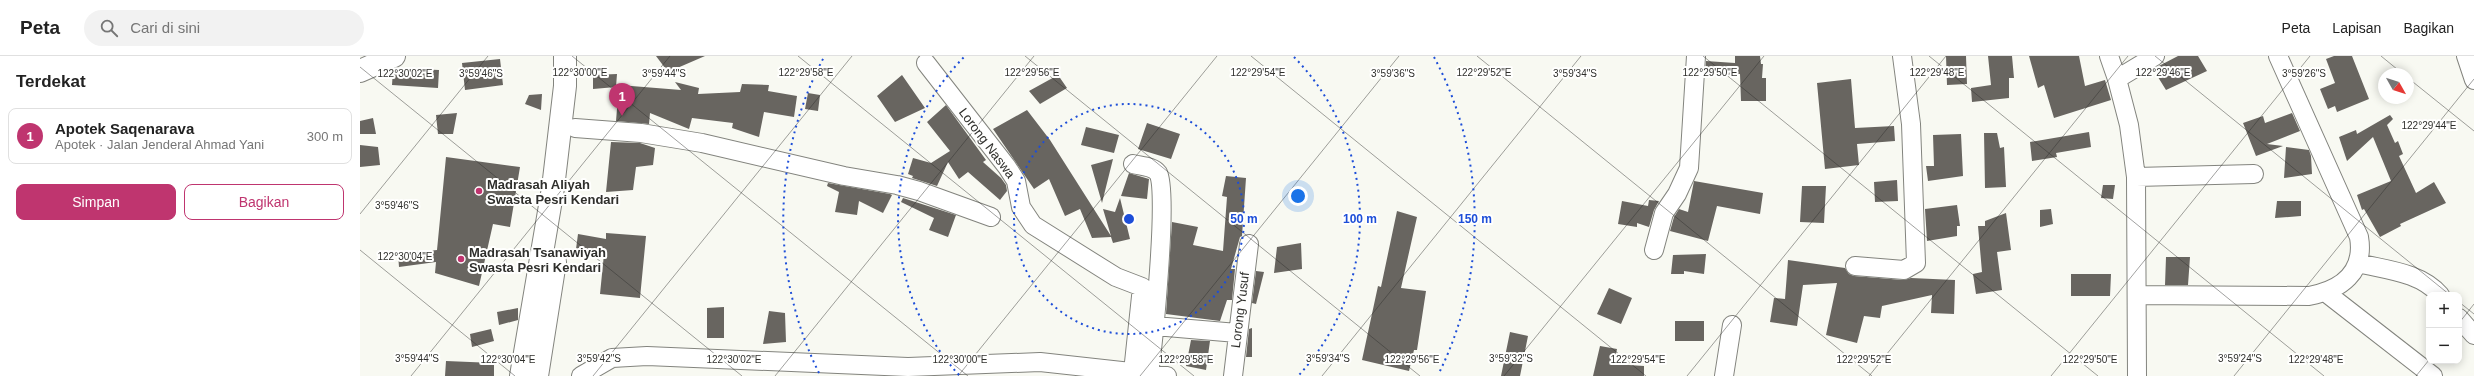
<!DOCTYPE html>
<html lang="id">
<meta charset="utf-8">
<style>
body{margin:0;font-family:Helvetica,sans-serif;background:#f2f2f2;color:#222}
.controls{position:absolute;right:12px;bottom:12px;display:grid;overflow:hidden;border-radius:8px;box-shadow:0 2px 10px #0003}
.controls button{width:36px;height:36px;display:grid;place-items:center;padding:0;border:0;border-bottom:1px solid #e0e0e0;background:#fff;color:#222;font:20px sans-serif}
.compass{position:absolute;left:2018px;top:12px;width:36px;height:36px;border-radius:50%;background:#fff;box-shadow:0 2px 10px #0003;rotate:129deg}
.you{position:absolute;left:938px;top:140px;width:14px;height:14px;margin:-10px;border:3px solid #fff;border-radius:50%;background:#1a73e8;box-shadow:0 0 0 6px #1a73e833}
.badge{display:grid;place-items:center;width:26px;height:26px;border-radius:50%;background:#bf356f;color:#fff;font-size:13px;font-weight:700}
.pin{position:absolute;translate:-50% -33px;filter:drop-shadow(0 1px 2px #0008)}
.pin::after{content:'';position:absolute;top:21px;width:14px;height:12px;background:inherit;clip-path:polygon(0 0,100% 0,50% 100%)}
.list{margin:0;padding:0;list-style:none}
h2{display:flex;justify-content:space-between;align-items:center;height:52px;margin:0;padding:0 16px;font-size:17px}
h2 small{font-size:13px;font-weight:400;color:#767676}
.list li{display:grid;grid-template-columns:26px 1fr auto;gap:12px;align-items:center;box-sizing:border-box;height:56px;margin:0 8px 8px;padding:0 8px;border:1px solid #e0e0e0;border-radius:8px}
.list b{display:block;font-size:15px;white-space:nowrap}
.list p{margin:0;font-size:13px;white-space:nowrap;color:#767676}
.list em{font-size:13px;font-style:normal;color:#767676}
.actions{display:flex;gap:8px;padding:12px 16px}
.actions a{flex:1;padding:9px 0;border:1px solid #bf356f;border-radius:8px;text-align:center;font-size:14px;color:#bf356f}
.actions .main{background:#bf356f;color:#fff}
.icon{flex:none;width:22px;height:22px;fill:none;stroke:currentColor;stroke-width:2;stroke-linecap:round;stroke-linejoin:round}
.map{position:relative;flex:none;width:2114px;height:320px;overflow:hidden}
header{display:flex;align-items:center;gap:24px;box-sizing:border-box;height:56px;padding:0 20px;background:#fff;border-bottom:1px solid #e0e0e0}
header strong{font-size:19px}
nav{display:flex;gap:22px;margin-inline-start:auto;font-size:14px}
.search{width:280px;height:36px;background:#f2f2f2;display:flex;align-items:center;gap:10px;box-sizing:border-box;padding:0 14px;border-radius:22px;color:#767676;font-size:15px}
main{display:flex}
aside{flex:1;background:#fff}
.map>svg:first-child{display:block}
.building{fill:#686560}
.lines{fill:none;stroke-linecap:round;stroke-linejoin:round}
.street-casing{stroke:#83847e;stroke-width:20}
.secondary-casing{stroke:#83847e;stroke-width:24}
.highway-casing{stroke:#83847e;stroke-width:24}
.street{stroke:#fff;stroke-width:18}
.secondary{stroke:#fff;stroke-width:22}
.highway{stroke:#fff;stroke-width:22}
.ticks{fill:none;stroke:#2f2f2c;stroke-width:1;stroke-opacity:0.45}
.ring{fill:none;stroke:#1d4ed8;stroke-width:2;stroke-dasharray:2 4}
.poi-dot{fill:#bf356f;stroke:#fffffe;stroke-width:1.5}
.labels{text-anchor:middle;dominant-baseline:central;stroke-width:4;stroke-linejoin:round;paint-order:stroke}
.street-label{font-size:13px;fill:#2f2f2c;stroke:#fffffe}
.poi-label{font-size:13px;font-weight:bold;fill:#2f2f2c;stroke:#fffffe;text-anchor:start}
.ticks-label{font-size:10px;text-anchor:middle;fill:#2f2f2c;stroke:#fffffe;stroke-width:4;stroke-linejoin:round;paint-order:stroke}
.centre{fill:#1d4ed8;stroke:#fffffe;stroke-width:2}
.ring-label{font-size:12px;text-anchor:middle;font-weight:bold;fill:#1d4ed8;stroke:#fffffe;stroke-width:4;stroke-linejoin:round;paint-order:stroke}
</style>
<header>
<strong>Peta</strong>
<div class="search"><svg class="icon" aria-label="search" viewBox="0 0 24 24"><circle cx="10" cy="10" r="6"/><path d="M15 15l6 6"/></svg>Cari di sini</div>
<nav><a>Peta</a><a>Lapisan</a><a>Bagikan</a></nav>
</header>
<main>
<aside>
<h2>Terdekat<small></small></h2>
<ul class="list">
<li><span class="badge">1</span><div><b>Apotek Saqenarava</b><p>Apotek · Jalan Jenderal Ahmad Yani</p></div><em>300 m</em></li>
</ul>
<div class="actions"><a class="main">Simpan</a><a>Bagikan</a></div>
</aside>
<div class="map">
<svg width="2114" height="320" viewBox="0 0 2114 320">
<rect width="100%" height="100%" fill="#f8f9f2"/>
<path class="building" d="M296,0H345L308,16Z
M1375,0H1400L1401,8H1403L1402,22H1406V45H1381L1380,18L1345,20L1346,5L1375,7Z
M1586,0H1606L1607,28L1587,29Z
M1628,0H1652L1654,22H1649V42L1612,46L1611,32L1631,29Z
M1669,0H1719L1725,30L1745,24L1751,44L1694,62L1684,29L1678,32Z
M1818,0H1838L1847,15L1806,34L1793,13Z
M1974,0H1992L2009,43L1977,56L1975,50L1968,53L1960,33L1975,27L1966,3Z
M140,3L143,29L105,34L102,7Z
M38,12L79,14L78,32L32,29L33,14Z
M257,18L256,31L233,33V19Z
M542,19L565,52L535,66L517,40Z
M698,19L707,32L680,48L669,35Z
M1491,23L1495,72L1534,70L1535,85L1497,88L1499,109L1465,113L1457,27Z
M315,26L339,32L338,38L380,36L382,28L409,29L408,35L437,40L434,61L404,56L399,81L372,72L373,67L332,62L329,73L290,57L289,68L256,65L259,29L321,34Z
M448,37L460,39L458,55L445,53Z
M182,38L181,54L165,48L169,39Z
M586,49L626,104L623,106L641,122L646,129L647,135L640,144L608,116L599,123L588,106L577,130L552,122L553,120L548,118L553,102L571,107L590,95L567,66Z
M667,54L690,84L751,180L743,153L755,156L760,142L770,183L753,187L751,181L732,182L720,153L705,160L689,123L674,133L633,73Z
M97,57L93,78H78L76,59Z
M1932,57L1940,75L1907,88L1923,90L1896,100L1883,67L1903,60L1905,67Z
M2030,59L2033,63L2027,69L2035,87L2038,85L2043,98L2039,100L2056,137L2074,126L2086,147L2040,168L2041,170L2020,181L2004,153L2002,154L1997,139L2031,125L2013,81L1987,105L1979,81L1996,74L1997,78Z
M13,62L16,78H0V65Z
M787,67L820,78L811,103L778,93Z
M726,71L759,79L754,97L721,89Z
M1729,76L1731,91L1696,97L1697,101L1672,105L1670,86Z
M1624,77H1637L1640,92L1644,91L1646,131L1625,132Z
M1601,78L1603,120L1568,125L1566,110H1574L1573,79Z
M251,86L280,87L295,92L293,109L276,111L273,134L246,136Z
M0,89L18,91L20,109L0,111Z
M1926,91L1949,94L1951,100L1952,118L1924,122Z
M86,101L160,111L150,171L133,168L119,230L75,217L76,206L39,211L38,198L77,194Z
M753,103L742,147L731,109Z
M769,117L789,123L787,143L761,140Z
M866,120L886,122L882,180L880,181L871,213H875L872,244H867L860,265L806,258L812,166L838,171L833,189L863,195L867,141L862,140Z
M1537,124L1538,145L1515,146L1514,126Z
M1334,125L1403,137L1400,158L1357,150L1348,185L1310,175L1314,161L1319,153L1328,156Z
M468,127L530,138L532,139L523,157L499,145L497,159L475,156L479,136L467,130Z
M1743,129H1755L1753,143L1741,142Z
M1442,130H1466L1464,167L1440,166Z
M543,142L596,159L588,181L569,174L574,162L541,146Z
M1289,144L1299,145L1294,154L1289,171L1277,167V171L1258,168L1262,145L1288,150Z
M1917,145H1941V160L1915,162Z
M1597,149L1600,170H1597V180L1567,185L1565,153Z
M1691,153L1693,168L1680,171V154Z
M1037,155L1057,161L1041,232L1066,235L1057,294H1054L1049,315L1002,304L1018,230L1021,231Z
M1646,157L1651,194L1637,196L1642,234L1616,238L1613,218L1622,216L1618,170H1625V165Z
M246,177L286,180L280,242L240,238L244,198L216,193L218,178L246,183Z
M941,187L942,213L914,217L917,191Z
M1346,198L1344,218L1324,215V218H1311L1313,199Z
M1806,201H1830L1828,229H1805Z
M1428,204L1485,212L1489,218L1494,220L1543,224L1551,222L1595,224L1594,258L1571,257L1572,239L1522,250L1520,262L1504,260L1497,287L1466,279L1477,227L1443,229L1437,270L1410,266L1414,242L1425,243Z
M896,215L904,216L896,248L892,247Z
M1711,218H1751L1750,240H1711Z
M1249,232L1272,242L1261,268L1237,258Z
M364,251V282H347V252Z
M158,252V264L139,269L137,256Z
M409,255L425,257L426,286L403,288Z
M1315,265H1344V285H1315Z
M892,272V301H886L889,273Z
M131,273L134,285L112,291L110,278Z
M1150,276L1168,280L1160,320H1141Z
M831,284L850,285L846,314L826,310Z
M1240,290L1257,293L1254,308L1284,310V320H1233Z
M86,305L134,307V320H85Z"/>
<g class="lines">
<g class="street-casing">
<path id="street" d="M1749,0L1757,23L1795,0
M2106,0L2114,24
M566,7L647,111L656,125L661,151L673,169L756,221L782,231L773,316
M1757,23L1769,69L1776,121L1777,320
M215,72L281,77L342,87L484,120L537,129L559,135L631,161
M773,108C780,110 793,110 798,117C809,135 793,288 789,318
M1776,121L1894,118
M1294,194L1304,157L1317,138L1329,112L1336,0
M1998,207C2026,214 2060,216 2080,239
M1495,210L1544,214L1556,207L1551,68L1542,0
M1965,236L2073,320
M1777,239L1949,240C1981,234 2005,216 1999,181L1918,0
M2099,262L2114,279
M795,270L877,277
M221,320L252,302L287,300L548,311L680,306L807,320
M873,320L889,188
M1364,320L1372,269"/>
</g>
<g class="secondary-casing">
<path id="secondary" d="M0,15L34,0"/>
</g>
<g class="highway-casing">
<path id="highway" d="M161,320L193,132L205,30V0
M177,320L195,206"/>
</g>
<use href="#street" class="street"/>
<use href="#secondary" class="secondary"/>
<use href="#highway" class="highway"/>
</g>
<path class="ticks" d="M212,0L608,320M438,0L834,320M665,0L1060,320M891,0L1286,320M1117,0L1512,320M1343,0L1738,320M1569,0L1964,320M1795,0L2090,239M2021,0L2043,18M0,11L382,320M2048,22L2114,75M0,158L128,0M0,194L155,320M2099,246L2114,258M2099,267L2114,248M51,320L310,0M233,320L492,0M415,320L674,0M598,320L857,0M780,320L1039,0M962,320L1221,0M1144,320L1404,0M1327,320L1586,0M1509,320L1768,0M1691,320L1950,0M1874,320L2114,23M2056,320L2069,304"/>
<g class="ring">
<circle cx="769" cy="163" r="115"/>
<path d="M599 319A231 231 0 0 1 604 1M934 1A231 231 0 0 1 939 319"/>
<path d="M459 317A346 346 0 0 1 464 1M1074 1A346 346 0 0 1 1079 317"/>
</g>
<g class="poi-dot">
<circle cx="119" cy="135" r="4"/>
<circle cx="101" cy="203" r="4"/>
</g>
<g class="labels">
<g class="street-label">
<text transform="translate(627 87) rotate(53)">Lorong Naswa</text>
<text transform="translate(880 254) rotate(-83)">Lorong Yusuf</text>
</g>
<g class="poi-label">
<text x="127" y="128">Madrasah Aliyah<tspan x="127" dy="15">Swasta Pesri Kendari</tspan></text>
<text x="109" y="196">Madrasah Tsanawiyah<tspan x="109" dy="15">Swasta Pesri Kendari</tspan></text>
</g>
</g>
<g class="ticks-label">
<text x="1124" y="20">122°29'52"E</text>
<text x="1350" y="20">122°29'50"E</text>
<text x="1803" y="20">122°29'46"E</text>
<text x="220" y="20">122°30'00"E</text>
<text x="446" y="20">122°29'58"E</text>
<text x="672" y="20">122°29'56"E</text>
<text x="898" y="20">122°29'54"E</text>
<text x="1577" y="20">122°29'48"E</text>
<text x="45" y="21">122°30'02"E</text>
<text x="121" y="21">3°59'46"S</text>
<text x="1033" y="21">3°59'36"S</text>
<text x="304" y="21">3°59'44"S</text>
<text x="1215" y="21">3°59'34"S</text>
<text x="1944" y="21">3°59'26"S</text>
<text x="2069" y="73">122°29'44"E</text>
<text x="37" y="153">3°59'46"S</text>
<text x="45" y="204">122°30'04"E</text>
<text x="57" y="306">3°59'44"S</text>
<text x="239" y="306">3°59'42"S</text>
<text x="968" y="306">3°59'34"S</text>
<text x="1151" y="306">3°59'32"S</text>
<text x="1880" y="306">3°59'24"S</text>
<text x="148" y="307">122°30'04"E</text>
<text x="374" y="307">122°30'02"E</text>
<text x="600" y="307">122°30'00"E</text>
<text x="826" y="307">122°29'58"E</text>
<text x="1052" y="307">122°29'56"E</text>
<text x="1278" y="307">122°29'54"E</text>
<text x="1504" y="307">122°29'52"E</text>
<text x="1730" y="307">122°29'50"E</text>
<text x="1956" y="307">122°29'48"E</text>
</g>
<circle cx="769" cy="163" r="6" class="centre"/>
<g class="ring-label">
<text x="884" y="167">50 m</text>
<text x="1000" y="167">100 m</text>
<text x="1115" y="167">150 m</text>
</g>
</svg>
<div class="controls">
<button>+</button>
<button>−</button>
</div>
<svg class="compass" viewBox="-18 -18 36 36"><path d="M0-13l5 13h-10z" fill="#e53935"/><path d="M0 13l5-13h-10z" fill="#767676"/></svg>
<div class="you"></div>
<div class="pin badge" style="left:262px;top:60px">1</div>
</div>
</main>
